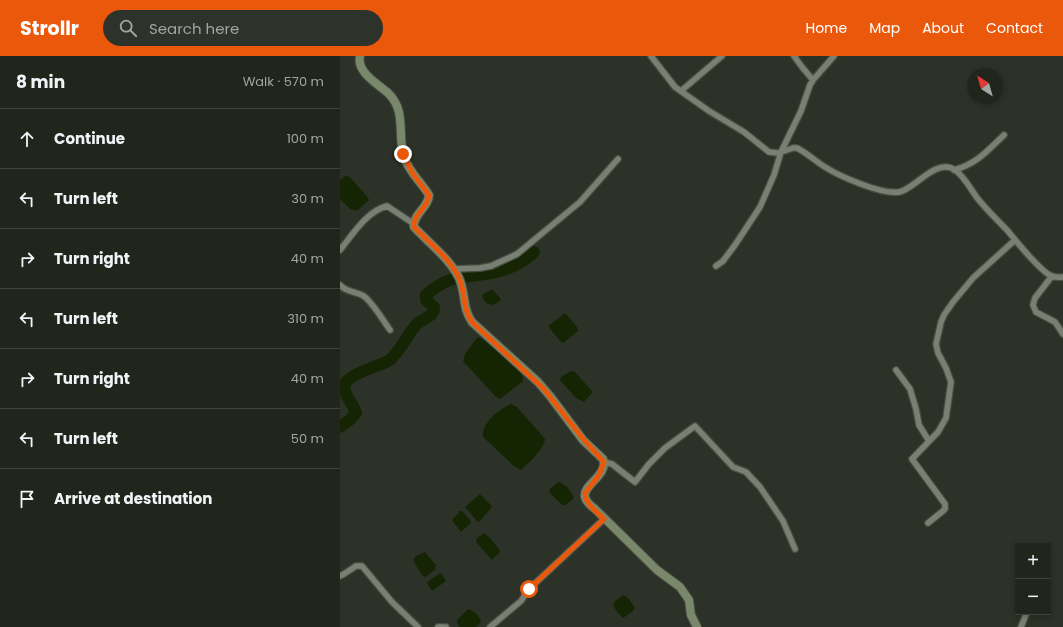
<!DOCTYPE html>
<meta charset="utf-8">
<style>
body{margin:0;font-family:Poppins,sans-serif;background:#2d322a;color:#f1f3f6}
.controls{position:absolute;right:12px;bottom:12px;display:grid;overflow:hidden;border-radius:0px;box-shadow:0 2px 6px #0003}
.controls button{width:36px;height:36px;display:grid;place-items:center;padding:0;border:0;border-bottom:1px solid #3e433b;background:#21261d;color:#f1f3f6;font:20px sans-serif}
.compass{position:absolute;left:627px;top:12px;width:36px;height:36px;border-radius:50%;background:#21261d;box-shadow:0 2px 6px #0003;rotate:323deg}
.stop{position:absolute;width:12px;height:12px;margin:-9px;border:3px solid #ea580c;border-radius:50%;background:#fff}
.stop.end{background:#ea580c;border-color:#fff;box-shadow:0 1px 4px #0008}
.list{margin:0;padding:0;list-style:none}
h2{display:flex;justify-content:space-between;align-items:center;height:52px;margin:0;padding:0 16px;font-size:17px}
h2 small{font-size:13px;font-weight:400;color:#a2a5a4}
.list li{display:grid;grid-template-columns:26px 1fr auto;gap:12px;align-items:center;box-sizing:border-box;height:60px;padding:0 16px;border-top:1px solid #3e433b}
.list b{display:block;font-size:15px;white-space:nowrap}
.list em{font-size:13px;font-style:normal;color:#a2a5a4}
.icon{flex:none;width:22px;height:22px;fill:none;stroke:currentColor;stroke-width:2;stroke-linecap:round;stroke-linejoin:round}
.map{position:relative;flex:none;width:723px;height:571px;overflow:hidden}
header{display:flex;align-items:center;gap:24px;box-sizing:border-box;height:56px;padding:0 20px;background:#ea580c;color:#fff}
header strong{font-size:19px}
nav{display:flex;gap:22px;margin-inline-start:auto;font-size:14px}
.search{width:280px;height:36px;background:#2d322a;display:flex;align-items:center;gap:10px;box-sizing:border-box;padding:0 14px;border-radius:22px;color:#a2a5a4;font-size:15px}
main{display:flex}
aside{flex:1;background:#21261d}
.map>svg:first-child{display:block}
.water{fill:#152504}
.lines{fill:none;stroke-linecap:round;stroke-linejoin:round}
.river{stroke:#152504;stroke-width:12}
.street-casing{stroke:#484d43;stroke-width:8}
.secondary-casing{stroke:#484d43;stroke-width:10}
.street{stroke:#798073;stroke-width:5.5}
.secondary{stroke:#79886a;stroke-width:8}
.route{stroke:#ea580c;stroke-width:5}
</style>
<header>
<strong>Strollr</strong>
<div class="search"><svg class="icon" aria-label="search" viewBox="0 0 24 24"><circle cx="10" cy="10" r="6"/><path d="M15 15l6 6"/></svg>Search here</div>
<nav><a>Home</a><a>Map</a><a>About</a><a>Contact</a></nav>
</header>
<main>
<aside>
<h2>8 min<small>Walk · 570 m</small></h2>
<ul class="list">
<li><svg class="icon" aria-label="ahead" viewBox="0 0 24 24"><path d="M12 20V5M6 11l6-6 6 6"/></svg><div><b>Continue</b></div><em>100 m</em></li>
<li><svg class="icon" aria-label="left" viewBox="0 0 24 24"><path d="M17 20v-9H6M10 6l-5 5 5 5"/></svg><div><b>Turn left</b></div><em>30 m</em></li>
<li><svg class="icon" aria-label="right" viewBox="0 0 24 24"><path d="M7 20v-9h11M14 6l5 5-5 5"/></svg><div><b>Turn right</b></div><em>40 m</em></li>
<li><svg class="icon" aria-label="left" viewBox="0 0 24 24"><path d="M17 20v-9H6M10 6l-5 5 5 5"/></svg><div><b>Turn left</b></div><em>310 m</em></li>
<li><svg class="icon" aria-label="right" viewBox="0 0 24 24"><path d="M7 20v-9h11M14 6l5 5-5 5"/></svg><div><b>Turn right</b></div><em>40 m</em></li>
<li><svg class="icon" aria-label="left" viewBox="0 0 24 24"><path d="M17 20v-9H6M10 6l-5 5 5 5"/></svg><div><b>Turn left</b></div><em>50 m</em></li>
<li><svg class="icon" aria-label="arrive" viewBox="0 0 24 24"><path d="M6 21V4h12l-3 4 3 4H6"/></svg><div><b>Arrive at destination</b></div></li>
</ul>
</aside>
<div class="map">
<svg width="723" height="571" viewBox="0 0 723 571">
<rect width="100%" height="100%" fill="#2c3227"/>
<path class="water" d="M5,120L10,121L28,142L29,144L17,155L10,153L0,143V124Z
M152,233L161,243C154,252 145,250 142,239Z
M225,257L237,271L238,275L223,287L220,285L208,270Z
M139,281C147,286 174,309 180,316C182,319 183,322 183,325L160,343L156,341L123,305L125,298L137,282Z
M231,315L235,316L253,336L244,346L236,342L220,324L221,321Z
M171,348L177,351L205,383C204,393 188,408 181,414L175,411L143,381C141,367 159,353 171,348Z
M218,426H220L227,431L234,441L232,444L225,449H222L209,436L210,433Z
M140,438L149,447L152,451L140,465L138,466L125,451Z
M120,455H122L131,465V467L121,476L112,464Z
M144,477L149,481L160,494L159,497L152,504L136,486L137,482Z
M85,496L96,509C96,515 89,518 85,521L82,519L73,504L76,500Z
M101,517L106,525L92,535L87,527L91,523Z
M284,539L289,543L295,552L292,556L283,562L277,556L273,549L275,545Z
M128,553C133,554 141,561 141,566L136,571H120L117,567V564Z"/>
<g class="lines">
<path class="river" d="M0,371L11,363L16,357C14,348 2,338 5,328C9,318 39,310 48,305C58,299 67,279 76,269C81,263 95,261 94,251L86,244V239C94,232 103,226 113,223C121,221 129,220 137,219C158,217 179,211 194,196"/>
<g class="street-casing">
<path id="street" d="M311,0L335,31L369,55L404,76L429,96L438,97L453,92H457C467,97 475,105 485,111C499,120 542,139 559,136C574,134 596,101 615,114C625,121 631,134 638,143C647,154 657,164 667,174C677,186 698,213 711,220C715,221 719,222 723,221
M454,0L462,11L473,24
M341,35L382,0
M614,114C637,108 648,94 664,79
M0,194C13,178 27,155 47,150L74,168
M376,210L383,205L395,189L420,151L434,119L441,96L461,55L470,29L473,24L494,0
M113,213L140,212L151,210L177,198L240,146L278,103
M712,220L695,242L693,249L696,256L715,266L723,278
M0,229C7,237 17,235 25,241C34,249 43,264 50,274
M556,314L570,333L576,353L579,369L589,385
M264,406L272,408L295,426L309,408L325,392L355,370L393,411L406,416L420,431L443,465L455,493
M588,467L603,455L605,453V448L572,403L598,376L606,362L611,326L606,312L598,297L596,288L601,266L604,259L613,246L633,222L675,184
M0,520L4,518L16,510H22L52,546L78,571
M98,571H106
M150,571L181,545L189,533L264,463
M681,571L687,556"/>
</g>
<g class="secondary-casing">
<path id="secondary" d="M20,0C16,16 38,28 48,37C67,55 57,79 64,101C69,116 81,126 89,139C89,151 72,159 74,171C88,186 111,204 119,222C126,237 122,252 132,266L198,326L210,340L243,384L263,403C269,419 242,429 245,441C246,446 251,450 255,453L317,514L340,531L349,544L351,559L357,571"/>
</g>
<use href="#street" class="street"/>
<use href="#secondary" class="secondary"/>
</g>
<g class="lines">
<path class="route" d="M63,98L73,118L89,139C89,151 72,159 74,171C89,187 110,202 119,222C126,237 122,252 132,266L203,332L244,384L264,406L259,419L245,437C245,448 257,456 264,463L189,533"/>
</g>
</svg>
<div class="controls">
<button>+</button>
<button>−</button>
</div>
<svg class="compass" viewBox="-18 -18 36 36"><path d="M0-13l5 13h-10z" fill="#e53935"/><path d="M0 13l5-13h-10z" fill="#a2a5a4"/></svg>
<div class="stop" style="left:189px;top:533px"></div>
<div class="stop end" style="left:63px;top:98px"></div>
</div>
</main>
